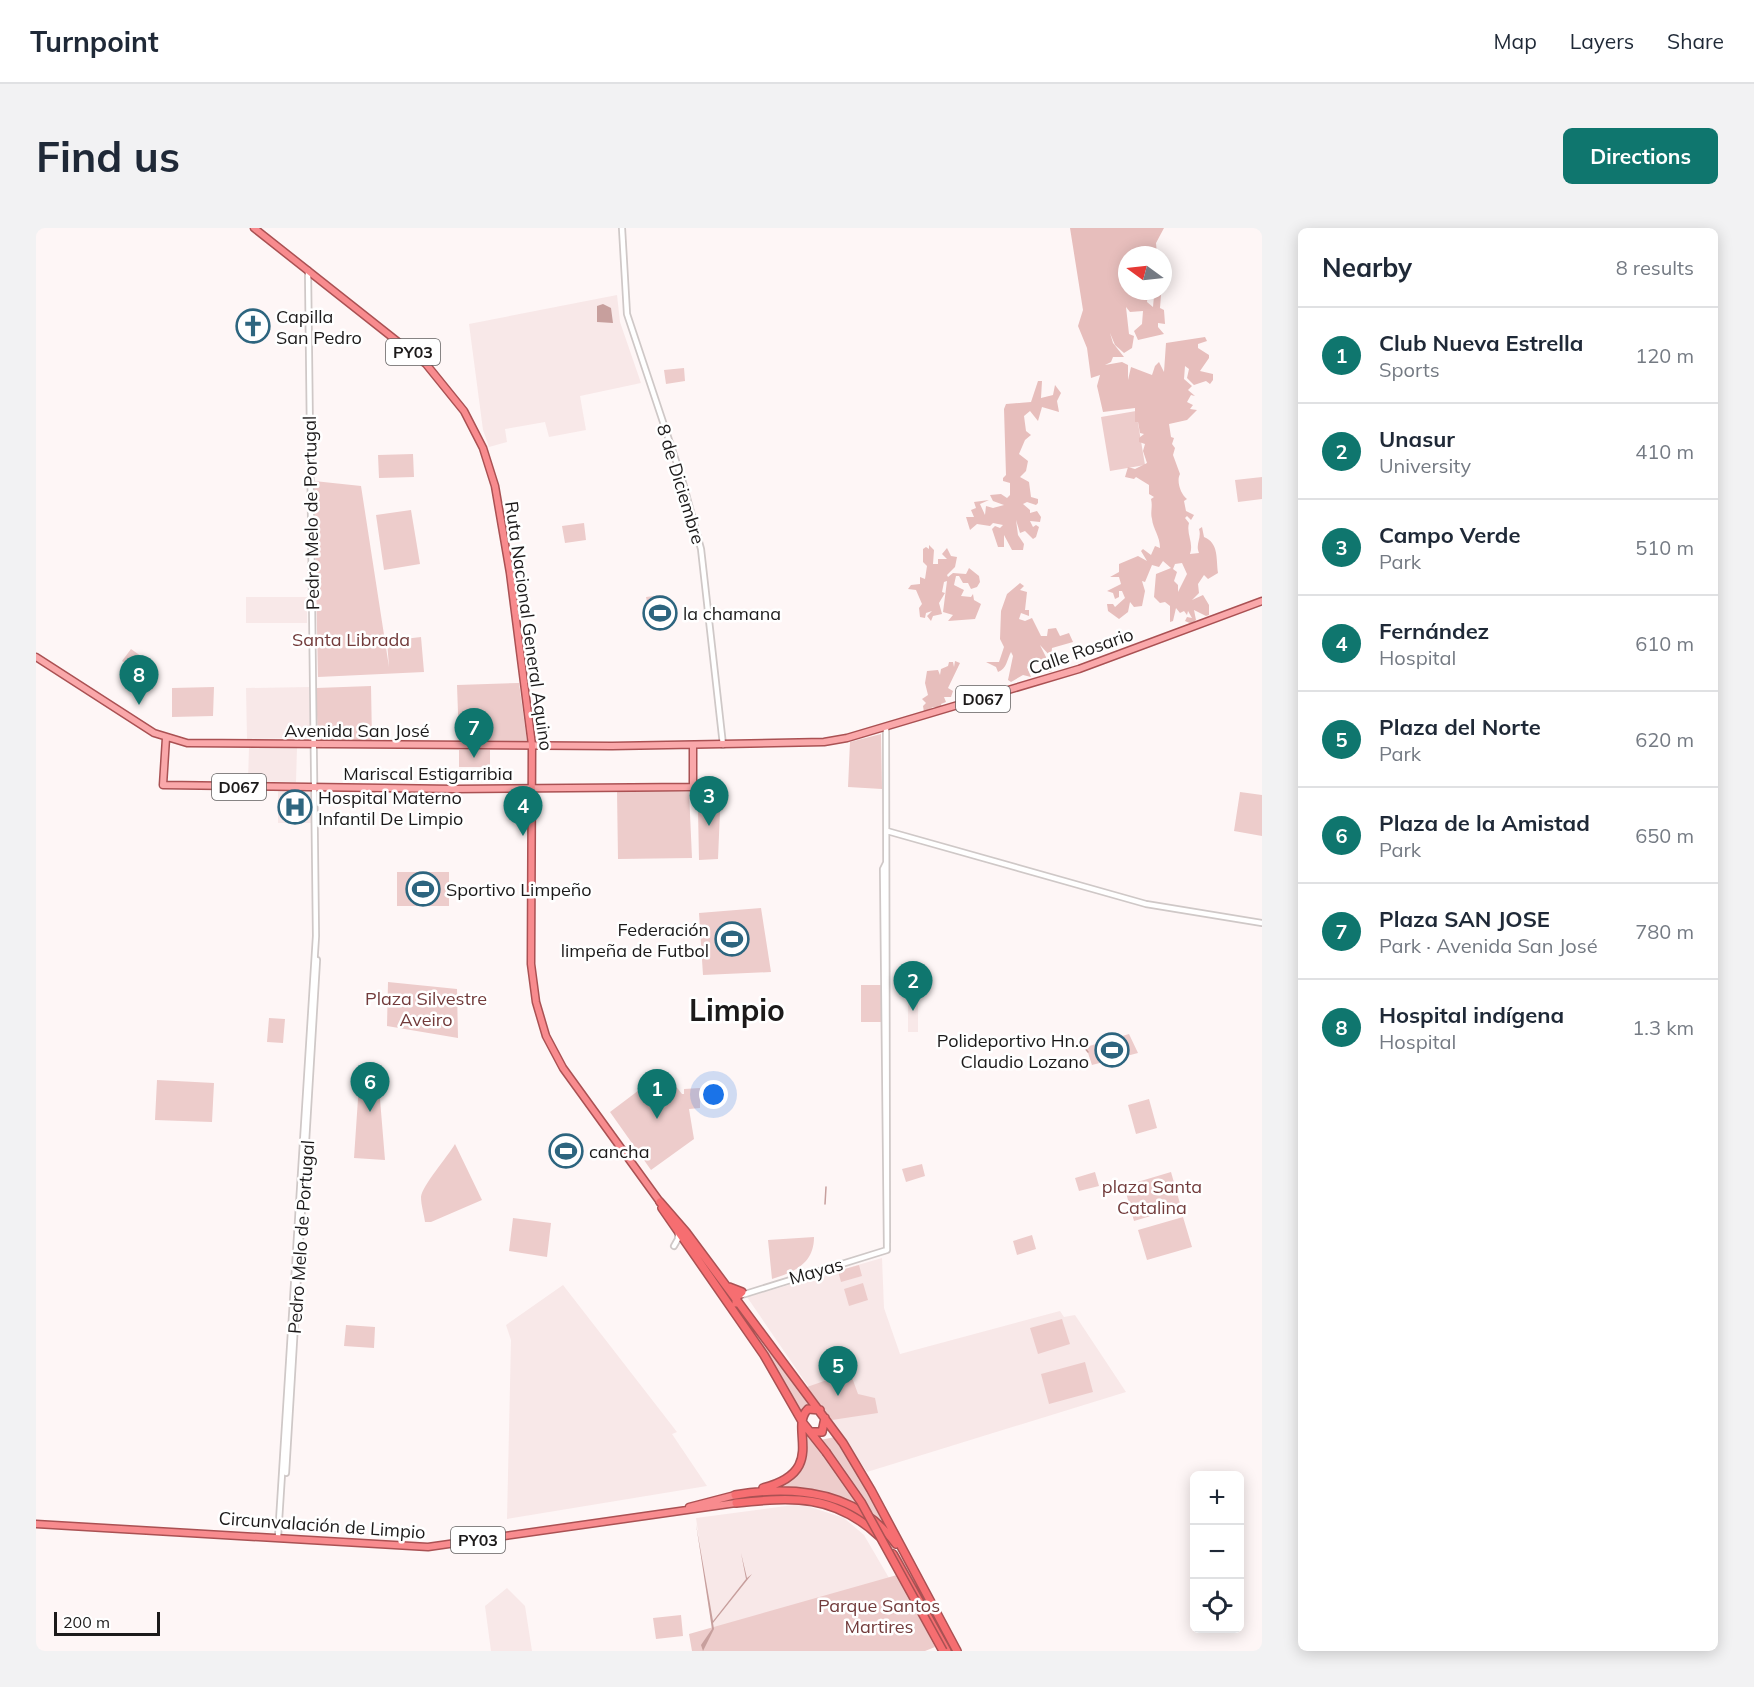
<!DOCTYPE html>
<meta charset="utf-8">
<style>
body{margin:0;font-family:Mulish,sans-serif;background:#f2f2f3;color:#1f2937}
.controls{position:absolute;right:18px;bottom:18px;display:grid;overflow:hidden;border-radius:9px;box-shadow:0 3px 15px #0003}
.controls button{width:54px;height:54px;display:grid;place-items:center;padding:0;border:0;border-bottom:2px solid #e0e1e3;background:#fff;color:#1f2937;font:30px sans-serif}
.compass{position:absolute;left:1082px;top:18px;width:54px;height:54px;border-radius:50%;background:#fff;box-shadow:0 3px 15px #0003;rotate:285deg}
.scale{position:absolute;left:18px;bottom:15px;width:106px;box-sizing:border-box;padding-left:6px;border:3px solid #1c1a1a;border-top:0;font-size:16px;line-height:21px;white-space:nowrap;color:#1c1a1a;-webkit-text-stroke:4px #fff;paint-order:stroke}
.you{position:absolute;left:678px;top:867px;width:21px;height:21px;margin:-15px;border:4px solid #fff;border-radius:50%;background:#1a73e8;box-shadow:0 0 0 9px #1a73e833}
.badge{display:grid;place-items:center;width:39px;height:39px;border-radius:50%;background:#0f766e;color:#fff;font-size:20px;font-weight:700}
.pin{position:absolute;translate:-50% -50px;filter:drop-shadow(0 2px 3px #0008)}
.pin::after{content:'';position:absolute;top:32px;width:21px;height:18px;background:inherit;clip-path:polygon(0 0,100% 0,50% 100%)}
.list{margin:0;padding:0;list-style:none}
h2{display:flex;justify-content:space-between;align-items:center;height:78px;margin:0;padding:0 24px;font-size:26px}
h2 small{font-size:20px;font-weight:400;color:#747a83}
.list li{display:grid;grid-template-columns:39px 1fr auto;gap:18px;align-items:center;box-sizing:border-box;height:96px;padding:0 24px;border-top:2px solid #e0e1e3}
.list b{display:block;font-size:22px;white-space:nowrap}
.list p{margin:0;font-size:20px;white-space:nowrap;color:#747a83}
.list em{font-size:20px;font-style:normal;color:#747a83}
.icon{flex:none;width:33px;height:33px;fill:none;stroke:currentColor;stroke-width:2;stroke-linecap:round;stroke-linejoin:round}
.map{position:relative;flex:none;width:1226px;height:1423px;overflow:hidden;border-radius:9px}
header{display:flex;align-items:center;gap:36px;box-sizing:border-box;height:84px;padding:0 30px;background:#fff;border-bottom:2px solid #e0e1e3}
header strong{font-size:28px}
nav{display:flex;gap:33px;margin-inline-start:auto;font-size:21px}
.intro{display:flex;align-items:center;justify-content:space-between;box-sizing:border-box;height:144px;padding:0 36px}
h1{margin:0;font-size:42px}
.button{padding:15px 27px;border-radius:9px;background:#0f766e;color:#fff;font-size:21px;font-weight:700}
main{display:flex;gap:36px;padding:0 36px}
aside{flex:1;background:#fff;border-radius:9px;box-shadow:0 3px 15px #0003}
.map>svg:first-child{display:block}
.built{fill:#f8e8e8}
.green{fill:#edcccb}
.forest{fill:#e7bebc;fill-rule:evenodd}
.water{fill:#c79f9d}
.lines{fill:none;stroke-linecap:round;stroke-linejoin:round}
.stream{stroke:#c79f9d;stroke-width:1.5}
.tertiary-casing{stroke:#cfc8c7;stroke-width:8}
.primary-casing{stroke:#aa5153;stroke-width:9}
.trunk-casing{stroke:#aa5153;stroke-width:9}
.motorway-casing{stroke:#aa5153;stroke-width:10}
.tertiary{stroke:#fff;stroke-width:4.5}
.primary{stroke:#faa8aa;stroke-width:6}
.trunk{stroke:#f88b8e;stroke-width:6}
.motorway{stroke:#f66e71;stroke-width:7}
.motorway-bridge-casing{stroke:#aa5153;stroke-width:10;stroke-linecap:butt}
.motorway-bridge{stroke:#f66e71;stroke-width:7}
.labels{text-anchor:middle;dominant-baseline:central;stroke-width:5;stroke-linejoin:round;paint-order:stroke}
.shield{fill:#fff;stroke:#605f5f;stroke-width:1.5}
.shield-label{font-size:16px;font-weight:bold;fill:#1c1a1a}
.poi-label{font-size:18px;fill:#1c1a1a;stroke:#fff;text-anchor:start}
.street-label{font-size:18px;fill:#1c1a1a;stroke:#fff}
.park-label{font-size:18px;fill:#723b3b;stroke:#fff}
.town-label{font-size:30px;font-weight:bold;fill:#1c1a1a;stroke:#fff}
</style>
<header>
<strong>Turnpoint</strong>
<nav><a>Map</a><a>Layers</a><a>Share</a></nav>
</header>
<div class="intro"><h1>Find us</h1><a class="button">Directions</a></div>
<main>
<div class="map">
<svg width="1226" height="1423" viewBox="0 0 1226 1423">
<rect width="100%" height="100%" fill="#fef6f6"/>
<path class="built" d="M581,67L584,94L605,155L544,168L550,202L513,209L509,194L469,201L471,214L453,219L447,202L433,96Z
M210,369H271V395H210Z
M274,459V510L211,511L210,460Z
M213,519L261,520L260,554L212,553Z
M242,563H276V595H242Z
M872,761H882V804H872Z
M846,1030L848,1080L864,1126L1024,1083L1028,1089L1039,1087L1090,1164L831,1244L711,1069Z
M527,1057L641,1204L636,1206L671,1258L471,1291L475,1112L470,1097Z
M765,1276L808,1290L828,1307L853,1350L676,1402L660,1290Z
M471,1360L489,1378L496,1423H455L449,1378Z"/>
<path class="green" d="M648,140L649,153L630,156L628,142Z
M1100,183L1109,237L1074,243L1065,189Z
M377,226L378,249L343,250L342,227Z
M1226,249V271L1202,274L1199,252Z
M278,253L325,258L353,439L351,413L385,409L388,444L282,449Z
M375,282L384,336L348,342L340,287Z
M548,295L550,312L529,315L526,298Z
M627,367L631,392L620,394L618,378H612L610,369Z
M95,421L112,433L103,445L86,433Z
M483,455L491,513H423L421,457Z
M335,458L336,513H282L280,460Z
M178,459L177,488L136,489V460Z
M845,506L846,561L812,559L814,514Z
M423,522H454V539H423Z
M581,563L653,564L656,630L582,631Z
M1204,564L1226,567V608L1198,603Z
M662,583H684L682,631L663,632Z
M361,644H413V678H361Z
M725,680L735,744L667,747L663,685Z
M352,754L421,761L422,810L351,798Z
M825,757H845V794H825Z
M233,790L249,791L247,815L231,814Z
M1093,806L1102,825L1056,837L1050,819Z
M631,847L646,866H648V861L664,860V880L653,881L658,911L615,942L574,884L619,850Z
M121,852L178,855L176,894L119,892Z
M323,856L343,859L349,932L318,930Z
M1113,871L1121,900L1100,906L1092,877Z
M534,908L546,925L526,939L515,922Z
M419,916L446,972L395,994H389C388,986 385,977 385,969C386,958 412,928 419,916Z
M886,936L889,948L870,954L866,941Z
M1059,944L1063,958L1043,963L1039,950Z
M1135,944L1145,979L1098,993L1088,958Z
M1147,989L1156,1019L1111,1032L1102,1002Z
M477,990L515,995L511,1029L473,1023Z
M996,1007L1000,1021L981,1027L977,1013Z
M778,1009C778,1036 758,1044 736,1051L732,1012Z
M823,1037L826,1048L805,1054L802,1043Z
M827,1055L832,1072L813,1078L808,1061Z
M702,1081L776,1177L769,1180L765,1186Z
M1026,1091L1034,1116L1002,1126L994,1100Z
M310,1097L339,1099L338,1120L308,1118Z
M1049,1134L1057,1164L1013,1176L1005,1146Z
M814,1144L822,1166L839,1170L842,1185L796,1192L771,1159Z
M771,1206L789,1227L826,1282L778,1262L737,1259L750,1252L770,1219Z
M799,1209L857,1308C828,1280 809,1243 784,1212Z
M690,1279H696L476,1311Z
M842,1298L868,1333L918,1423H913Z
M861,1347L899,1419L889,1423H656L653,1406Z
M645,1387L647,1408L620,1411L617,1390Z"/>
<path class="forest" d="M1034,0H1128L1120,15L1121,27H1091V63H1116L1112,65L1111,74L1117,79L1118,68L1125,67L1124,80L1128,82L1129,96L1122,95V99L1128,106L1102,112L1098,103L1106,96L1107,83L1094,84L1090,79L1093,106L1098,108L1096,120L1088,125L1079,117L1074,105L1077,115L1088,129H1077L1075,134L1069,137L1086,134L1092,137V152L1095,139L1116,147L1119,138L1123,134L1128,144L1130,115L1169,109L1171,113L1162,116V120L1173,127V130L1164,143L1177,146V152L1174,156L1170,153L1158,157L1151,150L1153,141L1149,138L1148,151L1156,158L1152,162L1159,168L1155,167L1151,174L1157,177L1154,181L1161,182L1151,192L1133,196L1135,209L1138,210L1136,216L1139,220L1137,227L1144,246C1140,253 1145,267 1151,271L1148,273L1150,283L1158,287L1155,292L1151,288L1149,290L1153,295C1150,306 1158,315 1154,326L1163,325C1159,316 1166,310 1163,301L1166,299L1168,309C1183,315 1180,331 1182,345L1172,351L1168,347L1162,356L1163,365L1156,372L1167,367L1173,377V387L1170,388L1158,382L1160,392L1156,396L1149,393L1151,389L1156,390L1152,383L1151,387L1148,383L1144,385L1140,380L1137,393L1134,394V378L1129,374L1124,375L1118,369L1120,346L1135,340L1127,333L1123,339L1116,337L1109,354L1106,353L1109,363L1106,378L1098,379L1094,374L1092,384L1083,391L1072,383L1071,376H1077L1079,379L1089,370L1086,363H1083V369L1079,371L1077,365L1071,363L1085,356L1083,349H1074L1083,344V336L1102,328L1111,333L1105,323L1107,321L1115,327L1119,318L1124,320C1124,308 1117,301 1116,291C1114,284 1117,279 1115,271L1118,269L1113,266V257L1100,249L1098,251L1089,249L1092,239L1099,241L1111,235L1107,223L1109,216L1103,214V210L1108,206L1104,205L1102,194H1099V180L1067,184L1061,158L1064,147L1055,150L1051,120L1042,98L1047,82ZM1146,335L1151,346L1142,364V357L1138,353L1141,344L1137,341L1139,336Z
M1002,153H1006L1005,170L1017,167L1019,157L1025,165L1021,173L1023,184L1006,179L1002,193L994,183L988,188L990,203L995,207L989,212L983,226L992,233L990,243L984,249L993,254L995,269L1002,271V275L1000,277L991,274L987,276L994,282V285L1001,283L1005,289L1004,294L994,293L997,299L1000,297L1003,299L1000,309L997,311L989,303L984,305L980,292L982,307L988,316L987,322H976L968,307V319H962L956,301L959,298L964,300L967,297L957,295L954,298L941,296L934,302L930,289H938L935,282L940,280L938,274L953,272L944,276L949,287L950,278L957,280L968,277L957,273L954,267L965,266L971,270L974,267V255L967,253V250L970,247L968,181L970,176L995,174Z
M893,317L898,322L897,336H902V331H911L906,326L911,320L915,328L921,329L919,339L911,347L912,349L917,345L930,346L933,340L943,348L944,354L941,359L935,361L932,355H927L923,348H920L918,357L928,362L925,368L935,369L937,366L938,372L945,376L939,391L912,393L917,387L907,384L911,353L908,354L906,364L909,365L903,375L906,386L897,388L895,393L891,388L896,383L890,385L889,390L884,389L883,380L886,376L880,362L872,361L875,357L884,356V349L889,351L891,338L887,334V321L890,319L893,321Z
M984,355L988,358L984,362L991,364L989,382H993V388L985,385L983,391L989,393L996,390L1005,408H1011L1012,401L1020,400L1024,408L1033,405L1037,414L1016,420L1015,429L1004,417L1010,429L1009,434L1016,443L1012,444L1001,432L991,439L995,449L987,447L975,454L972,452L977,428L975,424C971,431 971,441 962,444L960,439L950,434H963L968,419L964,411L965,383L971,366Z
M919,433L924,435L912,460L917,463L915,469H908L910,474L905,476L906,479H897L888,484L887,478L890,475L886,471L892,467L889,455L891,443L902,442L904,447L905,441L912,438L913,434H917L918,439Z"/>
<path class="water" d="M567,76L575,80L577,95L561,94V78Z
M660,1296L677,1393L710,1351L705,1325L711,1350L716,1346L677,1395L678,1401L667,1423L665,1417L676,1401Z"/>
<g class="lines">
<path class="stream" d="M1048,819L1052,824
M789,976L790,959"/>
<g class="tertiary-casing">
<path id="tertiary" d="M586,0L591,86L646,251L665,321L687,517
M850,499L851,1015
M851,603L1110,676L1226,695
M638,1018L642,1011V1005
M706,1067L851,1022L847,641L850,635
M250,1245L281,732
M242,1309L280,708L272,42"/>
</g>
<g class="primary-casing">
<path id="primary" d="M0,429L118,505L151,515L576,518L788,514L811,510L1043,441L1226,373
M130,510L127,557L419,561L657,559V517"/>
</g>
<g class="trunk-casing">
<path id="trunk" d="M218,0L390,136L428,183L447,220L459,258L474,345L496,517L495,736L500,774L510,808L527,840L624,974
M653,1279L699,1267
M0,1296L392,1319L700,1275"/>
</g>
<g class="motorway-casing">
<path id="motorway" d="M624,974L650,1004L807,1215L835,1262L921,1423
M626,980L728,1127L767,1195L790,1224
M693,1059L706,1064L700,1070V1075
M775,1204H786L789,1190
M727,1260C793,1243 752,1200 772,1181L784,1182
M699,1267C760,1257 821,1263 860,1316
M700,1275C757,1269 798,1266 843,1308
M857,1326L911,1423"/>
</g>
<use href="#tertiary" class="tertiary"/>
<use href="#primary" class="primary"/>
<use href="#trunk" class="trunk"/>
<use href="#motorway" class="motorway"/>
<g class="motorway-bridge-casing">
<path id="motorway-bridge" d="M790,1224L825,1274L907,1423"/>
</g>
<use href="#motorway-bridge" class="motorway-bridge"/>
</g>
<defs>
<g id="church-ring" transform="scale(1.725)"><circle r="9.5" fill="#fff" stroke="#2d657f" stroke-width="1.5"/><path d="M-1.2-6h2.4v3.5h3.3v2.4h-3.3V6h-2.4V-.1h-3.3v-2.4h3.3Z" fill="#2d657f"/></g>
<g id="stadium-ring" transform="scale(1.725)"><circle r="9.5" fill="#fff" stroke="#2d657f" stroke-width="1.5"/><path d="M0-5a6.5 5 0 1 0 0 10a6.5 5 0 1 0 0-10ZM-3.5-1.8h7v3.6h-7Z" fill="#2d657f"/></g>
<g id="hospital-ring" transform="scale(1.725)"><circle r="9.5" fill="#fff" stroke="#2d657f" stroke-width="1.5"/><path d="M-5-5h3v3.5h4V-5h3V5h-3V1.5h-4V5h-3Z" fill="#2d657f"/></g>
</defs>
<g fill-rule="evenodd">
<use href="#church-ring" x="217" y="98"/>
<use href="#stadium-ring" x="624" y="385"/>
<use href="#hospital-ring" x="259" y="579"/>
<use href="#stadium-ring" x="387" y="661"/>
<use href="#stadium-ring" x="696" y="711"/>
<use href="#stadium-ring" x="1076" y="822"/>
<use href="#stadium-ring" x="530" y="923"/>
</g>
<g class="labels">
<g class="shield">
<rect x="350" y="111" width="54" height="26" rx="4.5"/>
<rect x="920" y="458" width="54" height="26" rx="4.5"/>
<rect x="176" y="546" width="54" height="26" rx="4.5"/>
<rect x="415" y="1299" width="54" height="26" rx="4.5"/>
</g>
<g class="shield-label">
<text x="377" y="124">PY03</text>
<text x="947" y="471">D067</text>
<text x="203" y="559">D067</text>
<text x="442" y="1312">PY03</text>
</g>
<g class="poi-label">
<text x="240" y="88">Capilla<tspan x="240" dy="21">San Pedro</tspan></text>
<text x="647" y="385">la chamana</text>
<text x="282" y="569">Hospital Materno<tspan x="282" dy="21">Infantil De Limpio</tspan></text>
<text x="410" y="661">Sportivo Limpeño</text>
<text x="673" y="701" text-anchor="end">Federación<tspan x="673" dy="21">limpeña de Futbol</tspan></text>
<text x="1053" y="812" text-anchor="end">Polideportivo Hn.o<tspan x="1053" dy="21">Claudio Lozano</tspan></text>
<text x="553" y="923">cancha</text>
</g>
<g class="street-label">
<text transform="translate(645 256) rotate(73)">8 de Diciembre</text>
<text transform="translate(275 285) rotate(-91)">Pedro Melo de Portugal</text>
<text transform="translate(493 398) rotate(82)">Ruta Nacional General Aquino</text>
<text transform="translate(1045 423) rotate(-19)">Calle Rosario</text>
<text x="321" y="502">Avenida San José</text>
<text x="392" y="545">Mariscal Estigarribia</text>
<text transform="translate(265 1009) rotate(-86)">Pedro Melo de Portugal</text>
<text transform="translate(780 1043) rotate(-16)">Mayas</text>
<text transform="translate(286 1297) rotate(4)">Circunvalación de Limpio</text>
</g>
<g class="park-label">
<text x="315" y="411">Santa Librada</text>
<text x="390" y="770">Plaza Silvestre<tspan x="390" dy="21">Aveiro</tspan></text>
<text x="1116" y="958">plaza Santa<tspan x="1116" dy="21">Catalina</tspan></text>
<text x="843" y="1377">Parque Santos<tspan x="843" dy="21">Martires</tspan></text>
</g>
<g class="town-label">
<text x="701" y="782">Limpio</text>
</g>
</g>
</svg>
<div class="controls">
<button>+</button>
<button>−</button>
<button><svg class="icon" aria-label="locate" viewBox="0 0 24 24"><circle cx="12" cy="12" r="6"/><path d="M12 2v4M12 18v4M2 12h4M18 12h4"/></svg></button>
</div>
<svg class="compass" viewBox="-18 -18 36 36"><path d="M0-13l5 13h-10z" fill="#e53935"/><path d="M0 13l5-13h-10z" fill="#747a83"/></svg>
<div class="scale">200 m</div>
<div class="you"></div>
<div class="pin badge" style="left:621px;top:891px">1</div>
<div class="pin badge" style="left:877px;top:783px">2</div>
<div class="pin badge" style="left:673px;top:598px">3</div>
<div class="pin badge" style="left:487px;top:608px">4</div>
<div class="pin badge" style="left:802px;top:1168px">5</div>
<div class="pin badge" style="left:334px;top:884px">6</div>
<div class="pin badge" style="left:438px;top:530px">7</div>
<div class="pin badge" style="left:103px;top:477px">8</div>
</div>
<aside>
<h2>Nearby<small>8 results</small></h2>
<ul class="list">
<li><span class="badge">1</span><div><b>Club Nueva Estrella</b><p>Sports</p></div><em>120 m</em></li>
<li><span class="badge">2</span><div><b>Unasur</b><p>University</p></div><em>410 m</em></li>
<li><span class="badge">3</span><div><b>Campo Verde</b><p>Park</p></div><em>510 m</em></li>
<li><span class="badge">4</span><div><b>Fernández</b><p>Hospital</p></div><em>610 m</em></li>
<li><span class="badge">5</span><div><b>Plaza del Norte</b><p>Park</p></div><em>620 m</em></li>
<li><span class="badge">6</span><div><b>Plaza de la Amistad</b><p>Park</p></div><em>650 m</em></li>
<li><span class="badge">7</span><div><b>Plaza SAN JOSE</b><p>Park · Avenida San José</p></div><em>780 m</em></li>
<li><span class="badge">8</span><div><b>Hospital indígena</b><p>Hospital</p></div><em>1.3 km</em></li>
</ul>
</aside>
</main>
